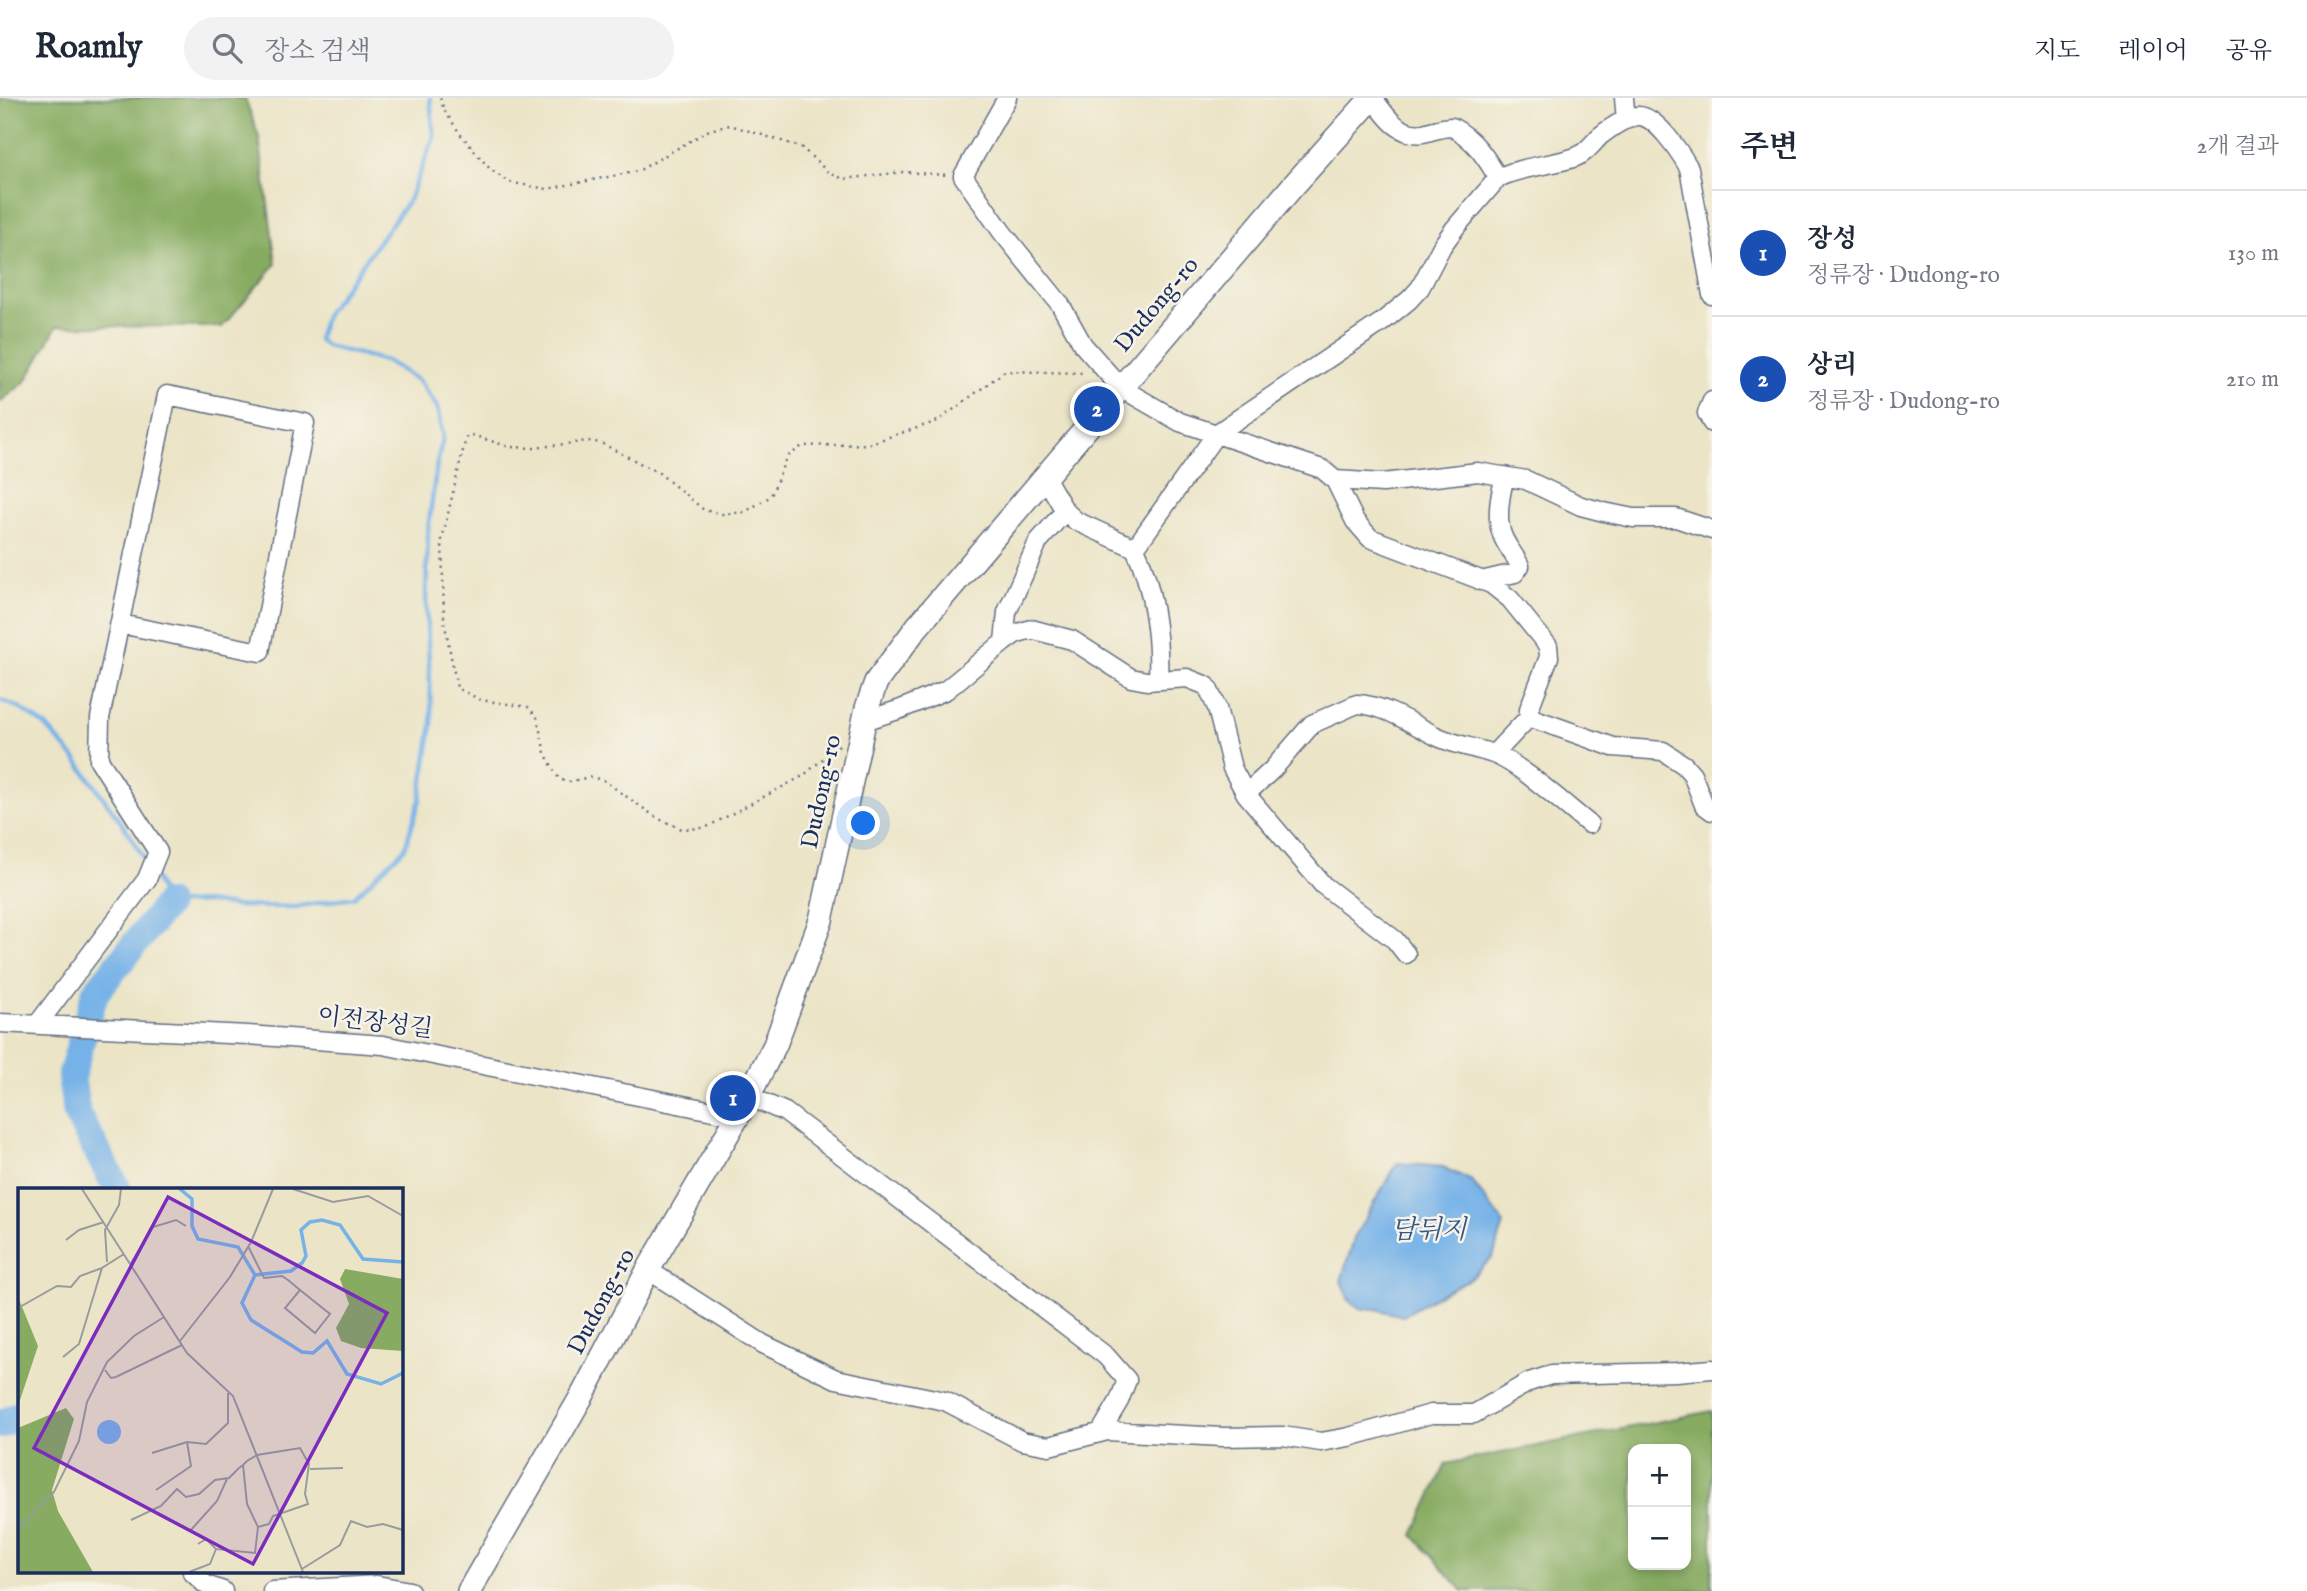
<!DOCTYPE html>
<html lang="ko">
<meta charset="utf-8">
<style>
body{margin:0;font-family:"IM FELL English","Noto Serif KR",serif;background:#f2f2f3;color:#1f2937}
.controls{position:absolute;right:21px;bottom:21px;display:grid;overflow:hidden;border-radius:14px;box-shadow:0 4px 10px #0003}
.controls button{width:63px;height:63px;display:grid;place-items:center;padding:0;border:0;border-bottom:2px solid #e0e1e3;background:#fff;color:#1f2937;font:35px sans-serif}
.you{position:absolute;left:864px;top:726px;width:24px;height:24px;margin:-18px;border:5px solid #fff;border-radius:50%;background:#1a73e8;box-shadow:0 0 0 10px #1a73e833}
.badge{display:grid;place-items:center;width:46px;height:46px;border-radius:50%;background:#1f6fb2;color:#fff;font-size:23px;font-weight:700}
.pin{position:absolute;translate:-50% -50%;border:4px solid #fff;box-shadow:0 2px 7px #0006}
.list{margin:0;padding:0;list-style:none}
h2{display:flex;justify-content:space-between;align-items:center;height:91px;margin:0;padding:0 28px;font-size:30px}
h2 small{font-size:23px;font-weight:400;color:#747a83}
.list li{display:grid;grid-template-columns:46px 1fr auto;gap:21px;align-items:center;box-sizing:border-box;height:126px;padding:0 28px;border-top:2px solid #e0e1e3}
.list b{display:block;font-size:26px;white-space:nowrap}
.list p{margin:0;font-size:23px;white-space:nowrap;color:#747a83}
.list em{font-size:23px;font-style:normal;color:#747a83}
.icon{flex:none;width:38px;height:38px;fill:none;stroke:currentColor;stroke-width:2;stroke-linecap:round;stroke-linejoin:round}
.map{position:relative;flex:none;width:1712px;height:1493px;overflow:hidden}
header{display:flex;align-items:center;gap:42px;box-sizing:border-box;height:98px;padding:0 35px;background:#fff;border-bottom:2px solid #e0e1e3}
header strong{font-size:33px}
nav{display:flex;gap:38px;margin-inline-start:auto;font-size:24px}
.search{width:490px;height:63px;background:#f2f2f3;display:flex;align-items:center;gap:18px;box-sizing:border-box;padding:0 24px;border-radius:38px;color:#747a83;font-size:26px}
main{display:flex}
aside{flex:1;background:#fff}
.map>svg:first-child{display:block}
.forest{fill:#86ab61;stroke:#506d60;stroke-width:2;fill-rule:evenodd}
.water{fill:#76b2e8;stroke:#4870a3;stroke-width:2}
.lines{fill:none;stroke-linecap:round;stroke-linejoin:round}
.stream{stroke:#76b2e8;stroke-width:4.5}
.river{stroke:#76b2e8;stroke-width:28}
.minor-casing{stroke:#646e82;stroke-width:21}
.major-casing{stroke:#646e82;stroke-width:26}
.path{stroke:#646e82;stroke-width:2.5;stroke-dasharray:2 5;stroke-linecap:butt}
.minor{stroke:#fff;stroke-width:18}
.major{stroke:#fff;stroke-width:23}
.labels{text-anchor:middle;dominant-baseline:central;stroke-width:5;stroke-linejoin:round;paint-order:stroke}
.street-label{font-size:24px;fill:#1b2f5e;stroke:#f7f3e8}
.water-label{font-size:26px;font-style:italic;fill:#365687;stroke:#f7f3e8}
.inset-river{fill:none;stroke:#76b2e8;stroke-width:3.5}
.inset-road{fill:none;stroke:#989c9c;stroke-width:2}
.view{fill:#7b2cbf;fill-opacity:0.15;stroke:#7b2cbf;stroke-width:3.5}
.inset-edge{fill:none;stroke:#1b2f5e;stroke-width:3.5}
</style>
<header>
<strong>Roamly</strong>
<div class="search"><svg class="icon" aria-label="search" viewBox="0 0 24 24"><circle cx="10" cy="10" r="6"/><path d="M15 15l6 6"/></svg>장소 검색</div>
<nav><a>지도</a><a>레이어</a><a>공유</a></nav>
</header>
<main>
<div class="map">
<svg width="1712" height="1493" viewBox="0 0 1712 1493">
<rect width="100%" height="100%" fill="#f7f3e8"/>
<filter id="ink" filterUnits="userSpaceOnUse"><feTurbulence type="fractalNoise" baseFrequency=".0143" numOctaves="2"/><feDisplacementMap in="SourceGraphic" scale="14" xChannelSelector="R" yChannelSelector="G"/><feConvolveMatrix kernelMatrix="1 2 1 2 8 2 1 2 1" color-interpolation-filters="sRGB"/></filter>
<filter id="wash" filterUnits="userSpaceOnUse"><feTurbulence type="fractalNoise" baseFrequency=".00686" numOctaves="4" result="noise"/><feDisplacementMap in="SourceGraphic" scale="28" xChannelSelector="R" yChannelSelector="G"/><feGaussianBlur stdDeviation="1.57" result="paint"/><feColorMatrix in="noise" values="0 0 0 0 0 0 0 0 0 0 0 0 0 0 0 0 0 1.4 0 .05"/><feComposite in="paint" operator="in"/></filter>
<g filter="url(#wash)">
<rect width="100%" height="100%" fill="#ebe4c6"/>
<path class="forest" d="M0,0H245L259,39L276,166L222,229L57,228L26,283L0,304Z
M1712,1313V1493H1463L1413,1437L1446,1366ZM1633,1351H1686V1467H1633Z"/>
<path class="water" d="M1397,1065L1443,1069L1472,1083L1504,1126L1493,1159L1470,1181L1438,1197L1403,1218L1375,1211H1361L1349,1202L1341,1183L1355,1138Z"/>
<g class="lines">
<path class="stream" d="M0,602L18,609L46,628L77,663L128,734L146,764
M154,778L167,806L206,804L235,808L294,809L354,799L405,750L420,702L432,626L426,504L428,432L437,365L443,339L437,309L419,283L386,263L326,248L318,241L326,216L409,102L434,39L430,0"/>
<path class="river" d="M118,1092L77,1016L71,979L95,895L167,806
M0,1327L19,1317"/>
</g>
</g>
<g filter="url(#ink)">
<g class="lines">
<g class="minor-casing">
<path id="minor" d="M1007,0L963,78L1002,134L1060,206L1083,247L1121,290L1180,324L1322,371L1335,382L1355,423L1370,440L1491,486L1510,501L1548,548L1549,559L1529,611V619L1613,649L1663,653L1684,667L1692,676L1704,707L1712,713
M1624,0L1626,22
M1498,80C1522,68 1550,68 1576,59C1586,55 1592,46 1600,38C1609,31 1625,19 1638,18C1656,17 1681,56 1689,70L1712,197
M1712,303L1707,315L1712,325
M1045,379L1065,413L1076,423L1135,450C1153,488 1160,540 1158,582
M1335,382L1383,385L1478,374L1526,382L1581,408L1604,414L1633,420H1676L1712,432
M1135,450L1216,336L1382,224L1409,202L1420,190L1442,148L1455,130L1498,80C1486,59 1473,40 1452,29C1441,29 1433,33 1423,35C1399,39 1385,17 1373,0
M1481,483L1515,475L1520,468C1515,457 1507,449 1503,439C1495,421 1500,397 1505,378
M1004,544L1007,514L1038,444L1065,413
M864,623L901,611L946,592L1004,544L1015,536L1031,531L1072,542L1131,580L1147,583L1187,580L1207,588L1217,610L1232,670L1246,696L1323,787L1395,842L1406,856
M1494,656L1529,619
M1246,696L1273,671L1312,626L1357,606C1385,607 1412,626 1436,638C1454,647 1474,649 1493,656C1519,665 1565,707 1589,726
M0,925L248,937L383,947L738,1018
M37,927L147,781L158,754L99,662L100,620L167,297L305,325L260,554L120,526
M748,998L785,1014L1106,1258L1127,1282L1119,1303L1100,1335
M648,1172L763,1246L836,1281L945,1303L1022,1343L1049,1348L1107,1333L1223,1339L1283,1338L1321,1344L1349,1339L1431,1316H1474L1529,1284L1551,1277L1676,1274L1712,1271
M192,1474L206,1487L223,1493
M272,1493L377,1487L410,1493"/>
</g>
<g class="major-casing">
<path id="major" d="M469,1493L583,1296L648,1172L738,1018L775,947L821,822L867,610L876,584L917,529L1292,89L1372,0"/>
</g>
<path class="path" d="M440,0L444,12L461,37L490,71L508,84L547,91L638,73L709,32L730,27L801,49L829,75L844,81L903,74L947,77
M839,647L803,678L705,730L682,731L657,720L603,682L590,679L568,684L559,681L545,655L537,619L528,609L481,602L457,590L444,522L442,441L466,340L472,337L510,349L534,350L588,343L601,345L659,375L704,412L722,416L745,414L771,398L786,360L802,348L868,346L938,323L1005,273L1084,275"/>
<use href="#minor" class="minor"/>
<use href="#major" class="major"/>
</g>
</g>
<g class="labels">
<g class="street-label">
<text transform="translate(1157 207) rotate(-50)">Dudong-ro</text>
<text transform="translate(822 694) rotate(-78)">Dudong-ro</text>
<text transform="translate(375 925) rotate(7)">이전장성길</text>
<text transform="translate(602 1204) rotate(-62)">Dudong-ro</text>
</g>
<g class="water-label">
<text x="1429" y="1132">담뒤지</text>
</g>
</g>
<g transform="translate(18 1090)">
<rect width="385" height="385" fill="#ebe4c6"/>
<path d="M327,81L385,91V163L343,160L323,153L318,140L331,116L322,91ZM0,109L20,158L0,218ZM48,220L56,231L34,302L40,323L75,384H0V240Z" fill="#86ab61"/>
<path d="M79 244a12 12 0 1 1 24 0a12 12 0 1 1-24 0Z" fill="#76b2e8"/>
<path class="inset-river" d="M162,1L174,11V38L180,51L220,59L237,87M385,74L345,71L322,37L304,32L292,34L283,42L288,68L284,75L273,83L237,87L224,115L233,132L284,164L295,165L309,153L329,186L363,196L385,185"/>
<path class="inset-road" d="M64,1L169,165L215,208L285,384M275,1L315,14L350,8L385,28M48,52L61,42L86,34M230,58L246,90L264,88L270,92L282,102L312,126L297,145L267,120L282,102M89,74L87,42L101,17L103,1M113,75L135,39L158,32L168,38M0,120L39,98L53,99L62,88L84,80M162,153L212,89L233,54L255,1M45,169L61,156L84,80L106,66M87,182L93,190L98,189L164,157M134,265L169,254L188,256L210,235V205M292,281L325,280M138,302L173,278L169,254M113,332L143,318L159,301L168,309L181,306L197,292L211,290L221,280L225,277L229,273L239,267L282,260L291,276L287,306L290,316L255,328L251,336L240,339L229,316L225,277M0,341L36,304L61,253L69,214L89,174L116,148L146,129M172,343L199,313L209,291M180,356L188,351L198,361M284,381L322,357L333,333L349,339L365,336L385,342M171,384L192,376L198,361L237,365L240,339"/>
<path class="view" d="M150,9L369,125L235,376L16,260Z"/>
<rect width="385" height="385" class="inset-edge"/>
</g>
</svg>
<div class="controls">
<button>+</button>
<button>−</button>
</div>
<div class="you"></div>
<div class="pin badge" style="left:733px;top:1000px;background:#1a4fb4">1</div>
<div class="pin badge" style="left:1097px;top:311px;background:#1a4fb4">2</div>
</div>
<aside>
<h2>주변<small>2개 결과</small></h2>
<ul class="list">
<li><span class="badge" style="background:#1a4fb4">1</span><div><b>장성</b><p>정류장 · Dudong-ro</p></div><em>130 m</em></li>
<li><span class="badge" style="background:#1a4fb4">2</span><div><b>상리</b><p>정류장 · Dudong-ro</p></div><em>210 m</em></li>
</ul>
</aside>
</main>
